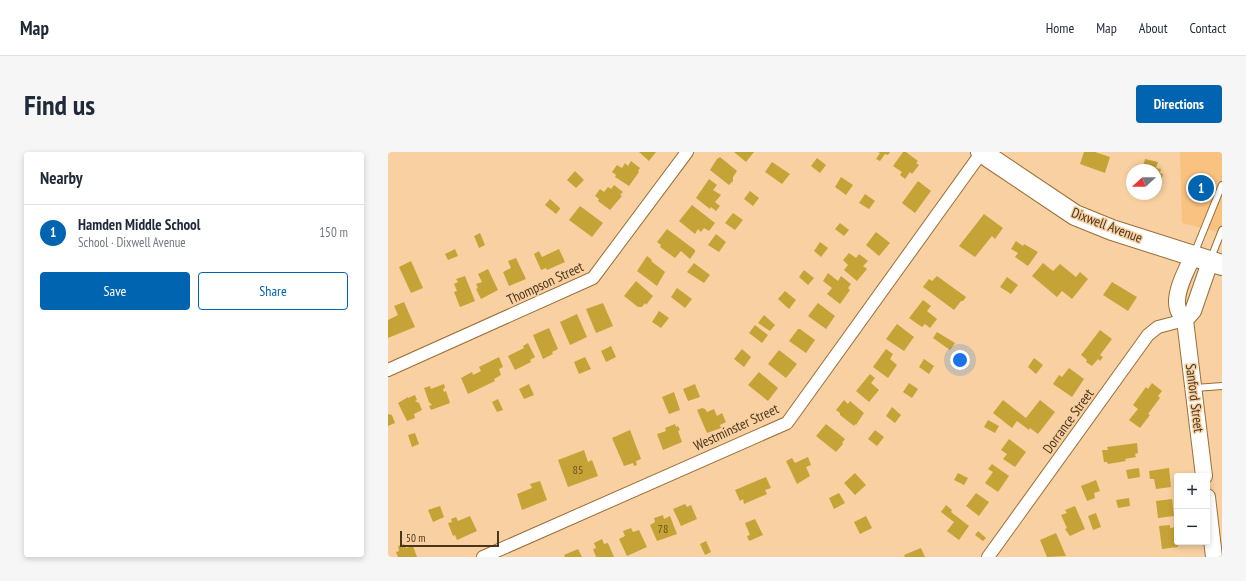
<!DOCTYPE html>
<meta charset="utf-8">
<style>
body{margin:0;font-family:"PT Sans Narrow",sans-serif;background:#f6f6f7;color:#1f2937}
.controls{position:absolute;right:12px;bottom:12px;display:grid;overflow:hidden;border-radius:4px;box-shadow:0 2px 6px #0003}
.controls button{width:36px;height:36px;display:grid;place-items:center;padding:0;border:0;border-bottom:1px solid #e0e1e3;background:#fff;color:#1f2937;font:20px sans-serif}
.compass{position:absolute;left:738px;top:12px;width:36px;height:36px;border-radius:50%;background:#fff;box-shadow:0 2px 6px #0003;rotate:249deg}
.scale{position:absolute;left:12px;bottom:10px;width:99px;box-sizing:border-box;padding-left:4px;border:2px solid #4a361d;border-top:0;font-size:11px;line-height:14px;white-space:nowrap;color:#4a361d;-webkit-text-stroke:3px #f8d0a1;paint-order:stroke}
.you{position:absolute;left:572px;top:208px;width:14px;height:14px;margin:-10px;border:3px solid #fff;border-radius:50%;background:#1a73e8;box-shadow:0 0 0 6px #1a73e833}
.badge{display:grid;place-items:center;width:26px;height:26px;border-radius:50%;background:#0064b0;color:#fff;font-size:13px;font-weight:700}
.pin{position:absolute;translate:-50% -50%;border:2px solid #fff;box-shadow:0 1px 4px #0006}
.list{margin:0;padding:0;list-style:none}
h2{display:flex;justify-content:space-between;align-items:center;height:52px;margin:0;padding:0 16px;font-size:17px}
h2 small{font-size:13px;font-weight:400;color:#747a83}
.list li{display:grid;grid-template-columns:26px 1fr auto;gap:12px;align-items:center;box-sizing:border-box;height:56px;padding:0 16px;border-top:1px solid #e0e1e3}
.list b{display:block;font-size:15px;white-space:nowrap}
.list p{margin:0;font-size:13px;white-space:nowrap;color:#747a83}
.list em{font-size:13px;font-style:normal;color:#747a83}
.actions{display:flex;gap:8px;padding:12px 16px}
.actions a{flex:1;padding:9px 0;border:1px solid #0064b0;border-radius:4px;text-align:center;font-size:14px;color:#0064b0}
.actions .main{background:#0064b0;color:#fff}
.map{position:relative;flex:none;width:834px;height:405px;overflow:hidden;border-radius:4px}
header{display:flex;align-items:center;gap:24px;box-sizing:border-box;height:56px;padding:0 20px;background:#fff;border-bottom:1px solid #e0e1e3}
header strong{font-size:19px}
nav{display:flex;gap:22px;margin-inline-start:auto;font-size:14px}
.intro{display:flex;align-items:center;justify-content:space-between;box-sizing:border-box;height:96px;padding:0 24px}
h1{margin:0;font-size:28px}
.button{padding:10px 18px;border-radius:4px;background:#0064b0;color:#fff;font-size:14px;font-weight:700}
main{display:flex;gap:24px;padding:0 24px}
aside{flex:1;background:#fff;border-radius:4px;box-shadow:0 2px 6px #0003}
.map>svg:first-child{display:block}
.built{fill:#f9c280}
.building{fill:#c6a336}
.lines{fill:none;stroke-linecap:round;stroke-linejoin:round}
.service-casing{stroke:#9b6e34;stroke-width:8}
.minor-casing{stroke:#9b6e34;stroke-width:14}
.tertiary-casing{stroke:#9b6e34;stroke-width:18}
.primary-casing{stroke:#9b6e34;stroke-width:22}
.service{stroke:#fff;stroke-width:6}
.minor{stroke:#fff;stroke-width:12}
.tertiary{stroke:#fff;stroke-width:16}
.primary{stroke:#fff;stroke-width:20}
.labels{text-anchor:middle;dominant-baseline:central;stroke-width:3;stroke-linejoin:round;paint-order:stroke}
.number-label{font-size:12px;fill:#695123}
.street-label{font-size:14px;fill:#4a361d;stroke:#f8d0a1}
</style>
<header>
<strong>Map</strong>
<nav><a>Home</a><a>Map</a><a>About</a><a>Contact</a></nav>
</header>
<div class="intro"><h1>Find us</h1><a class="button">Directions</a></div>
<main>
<aside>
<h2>Nearby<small></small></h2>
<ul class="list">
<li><span class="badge">1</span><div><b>Hamden Middle School</b><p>School · Dixwell Avenue</p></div><em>150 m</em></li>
</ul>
<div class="actions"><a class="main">Save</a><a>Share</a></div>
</aside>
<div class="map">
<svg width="834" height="405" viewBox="0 0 834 405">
<rect width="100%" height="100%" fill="#f8d0a1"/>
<path class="built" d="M792,0H834V81L794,71Z"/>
<path class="building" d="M251,0H268L261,9Z
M346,0H366L358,10Z
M490,0H502L500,3L497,2L492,9L488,7L492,1Z
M515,0H518L530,9L528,11L531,13L524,22L522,20L517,27L512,23L514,20L505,14Z
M696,0H707L722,5L717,21L692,12Z
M332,5L349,19L345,25V29L341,33L322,18L329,7Z
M429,6L438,13L432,21L423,14Z
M757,7L770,10L768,16L773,17L772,21L775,22L772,33L768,32V18H754Z
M243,9L252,16L250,19L251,20L241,34L227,25L228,23L224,20L229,13L234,16L237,11L240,14Z
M384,10L402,22L394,32L377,20Z
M187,19L196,28L188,36L179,28Z
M453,25L465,33L458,43L447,35Z
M321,27L329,33L325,38L333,43L327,50L332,54L328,59L323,55L322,57L308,46Z
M530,29L543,39L527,61L514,51Z
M226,33L235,40L232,43L234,44L222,58L210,49L211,47L207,44L212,37L216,40L220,35L223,37Z
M362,39L371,46L365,54L356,47Z
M477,42L487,49L481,57L471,51Z
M162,47L172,56V57L168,62L157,53Z
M304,53L327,71L321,79L316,76L313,80L310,77L307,82L291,69Z
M192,54L215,71L204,85L181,68Z
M345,61L355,68L347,78L337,71Z
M596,62L615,76L607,87L604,84L587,105L571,94Z
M452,71L461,78L456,84L447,77Z
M279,77L307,98V100L302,107L293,99L287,106L272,95L273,93L269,90Z
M488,80L502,91L491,104L478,93Z
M92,81L97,93L91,96L86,84Z
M328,82L338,90L331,100L320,93Z
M628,89L635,94L636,92L650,100L640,114L627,105L630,101L623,97Z
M432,90L440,96L433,105L426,99Z
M67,97L70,104L60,108L57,102Z
M171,97L177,110L159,118L158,116L153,118L146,102L151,99L154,105Z
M461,101L468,106L471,102L480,109L475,114L479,117L469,129L456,118L460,113L455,108Z
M259,104L264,108L263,109L277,120L269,134L249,119Z
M128,106L138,127L121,134L115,120L123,116L120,109Z
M23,109L35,136L23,141L11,115Z
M306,111L322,123L316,131L299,120Z
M655,111L665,119L672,112L688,125L692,120L700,127L684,147L674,139L669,145L644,124Z
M100,117L110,138L93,147L88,137L90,136L88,132L94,130L90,122Z
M416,118L426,126L420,133L411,125Z
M440,121L450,129L453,124L463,132L460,136L462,138L452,152L439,142L444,136L435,129Z
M77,124L87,149L72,155L66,140L69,139L66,132L70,130L68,127Z
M549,124L578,145L575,149H573L566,158L535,135L541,127L544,129Z
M619,125L630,133L623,142L612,135Z
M248,129L265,144L258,153L257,151L254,155H250L236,144Z
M724,130L749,145L740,159L715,143Z
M289,136L304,147L297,156L283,145Z
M397,139L408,148L401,157L390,147Z
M535,148L543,154L539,159L549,167L542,176L537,172L534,175L521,166Z
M16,150L27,175L0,186V168L10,163L6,154Z
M215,151L225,174L208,181L198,157Z
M430,151L447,164L438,177L420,164Z
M271,159L281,166L273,176L264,170Z
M189,162L199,185L182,193L172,170Z
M376,163L387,173L382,179L370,171Z
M509,172L526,185L516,199L498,187Z
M367,173L380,183L374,191L361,181Z
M161,176L170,197L164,200L165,202L155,207L145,183Z
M410,177H412L427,188L418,201L401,189Z
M712,178L724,187L712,203L715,205L712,209L710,207L704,214L698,210L699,208L693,203Z
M549,180L567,191L562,198L545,186Z
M140,191L147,205L142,208L143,210L127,218L120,204L136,196L135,194Z
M223,194L228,205L218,210L213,199Z
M354,197L363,205L356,215L346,207Z
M498,197L505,202L502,207L509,213L500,226L485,215Z
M391,198L409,212L398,226L380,212Z
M111,205L115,215L111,217L113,223L106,227L107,229L80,242L73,226L84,220L85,223L93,219L91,215Z
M197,205L203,217L191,222L186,210Z
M646,206L655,213L648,222L640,215Z
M536,207L546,214L541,222L531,215Z
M681,216L696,227L684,245L665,232L671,223L674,225Z
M371,220L390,236L380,249L360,233Z
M482,222L487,226L483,231L491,238L481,250L468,239Z
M521,231L530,237L524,246L515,240Z
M764,231L774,239L770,244L772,246L760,262L762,263L752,276L741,268L750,257L745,253L758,235L760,237Z
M56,232L57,236L55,237L56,240L58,239L62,251L43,258L41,254L44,253L41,250L36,236L42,234L43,237Z
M141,232L146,243L136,247L131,237Z
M307,232L312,245L300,249L295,237Z
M286,240L292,258L281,262L274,245Z
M27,243L29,248L27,249L31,251L34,258L26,262L27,266L19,269L10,251L20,245V246Z
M110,247L115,258L109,260L104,250Z
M456,248L460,252L462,249L476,261L468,273L467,272L466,274L452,263V261L448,258Z
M615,248L638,266L652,248L667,260L650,282L642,276L641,278L629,269L624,276L605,261Z
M504,255L513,263L507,271L498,264Z
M314,256L317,257L319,260L326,257L329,264L334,261L338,270L332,273L333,276L319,281L309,258Z
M0,262L4,263L7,271L0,274Z
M600,268L611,274L607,281L596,275Z
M287,272L288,275L290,274L292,278L290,279L294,290L275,298L269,282L278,279L277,276Z
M438,272L457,287L454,291L455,292L448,300L428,284Z
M242,278L253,307L248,309L249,313L246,314L245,311L236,314L224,286Z
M487,278L496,285L489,294L480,287Z
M27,281L31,292L24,295L20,283Z
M621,287L638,300L627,315L615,307L619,302L613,298Z
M749,291L750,301L747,302L748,305L737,307L738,309L720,312L719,310H716L714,298H720L719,295Z
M196,298L200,310L204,308L210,324L180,335L170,308Z
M420,305L423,313L418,315L422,324L409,332L398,309L404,306L407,311Z
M604,312L621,324L610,340L597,331L605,320L600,317Z
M751,316L752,325L740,327L738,318Z
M781,316L783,335L768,337L766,327H762L761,319Z
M467,321L478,333L467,343L456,331Z
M570,321L580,326L576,333L566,328Z
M378,325L383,336L377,338L379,342L356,352L355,347L352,349L347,338Z
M708,328L712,339L706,341L707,346L699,349L693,334Z
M152,329L159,348L134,358L129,342L144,336L142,332Z
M451,341L457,351L446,357L441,346Z
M588,341L601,350L591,364L578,354Z
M741,346L742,354L730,356L728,348Z
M784,347L786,364L770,366L768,349Z
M297,352L299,355L303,353L309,367L293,374L285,357Z
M558,353L564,358L563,360L581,374L571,388L559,379L566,370L553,360Z
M52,354L56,365L45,370L40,358Z
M687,354L697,377L682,384L677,377L679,376L673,363L679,361L677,358Z
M708,361L713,375L705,378L700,364Z
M275,363L276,367L282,364L289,382L269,389L262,373L267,370L266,366Z
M82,364L89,379L69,388L67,383L65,384L60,371L64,370L63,367L68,365L70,369Z
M478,364L484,376L472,382L466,370Z
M367,367L375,383L361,389L359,384L362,383L357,371Z
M782,373V376L788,375L790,395L774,397L771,374Z
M243,376L245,380L251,378L259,395L239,404L231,387L237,384L235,379Z
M590,379L598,386L595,389L587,383Z
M668,381L678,404L659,405L652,388Z
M214,387L216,392L220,391L226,405H208L205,397L208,396L206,391Z
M318,389L323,400L317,403L312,392Z
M16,392L18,396L25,394L29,405H10L8,400L11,399L10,394Z
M533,396L537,405H517L516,403Z
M190,397L194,405H177L176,403Z"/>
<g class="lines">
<g class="service-casing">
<path id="service" d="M806,102L834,33
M823,106L834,78
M807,236L834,234"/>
</g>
<g class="minor-casing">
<path id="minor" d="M0,218L205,126L299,0
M95,405L399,271L594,0
M600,405L760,183L770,175L797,168"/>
</g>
<g class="tertiary-casing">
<path id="tertiary" d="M805,104C799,117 785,142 790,157C791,161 795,165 797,168L816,324
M797,168L805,159L822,110
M819,345L826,405"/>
</g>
<g class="primary-casing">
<path id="primary" d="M593,0L687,63L724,78L834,113"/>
</g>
<use href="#service" class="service"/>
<use href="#minor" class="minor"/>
<use href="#tertiary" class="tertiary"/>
<use href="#primary" class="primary"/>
</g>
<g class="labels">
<g class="number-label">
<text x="190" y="317">85</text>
<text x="275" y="376">78</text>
</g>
<g class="street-label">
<text transform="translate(719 73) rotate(21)">Dixwell Avenue</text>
<text transform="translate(157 131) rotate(-25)">Thompson Street</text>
<text transform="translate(807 246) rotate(83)">Sanford Street</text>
<text transform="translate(680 269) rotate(-54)">Dorrance Street</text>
<text transform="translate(348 275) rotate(-25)">Westminster Street</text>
</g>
</g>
</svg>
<div class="controls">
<button>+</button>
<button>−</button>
</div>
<svg class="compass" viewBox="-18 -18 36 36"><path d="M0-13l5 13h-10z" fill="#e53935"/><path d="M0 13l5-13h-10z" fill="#747a83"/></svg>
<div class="scale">50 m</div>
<div class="you"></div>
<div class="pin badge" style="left:813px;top:36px">1</div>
</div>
</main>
